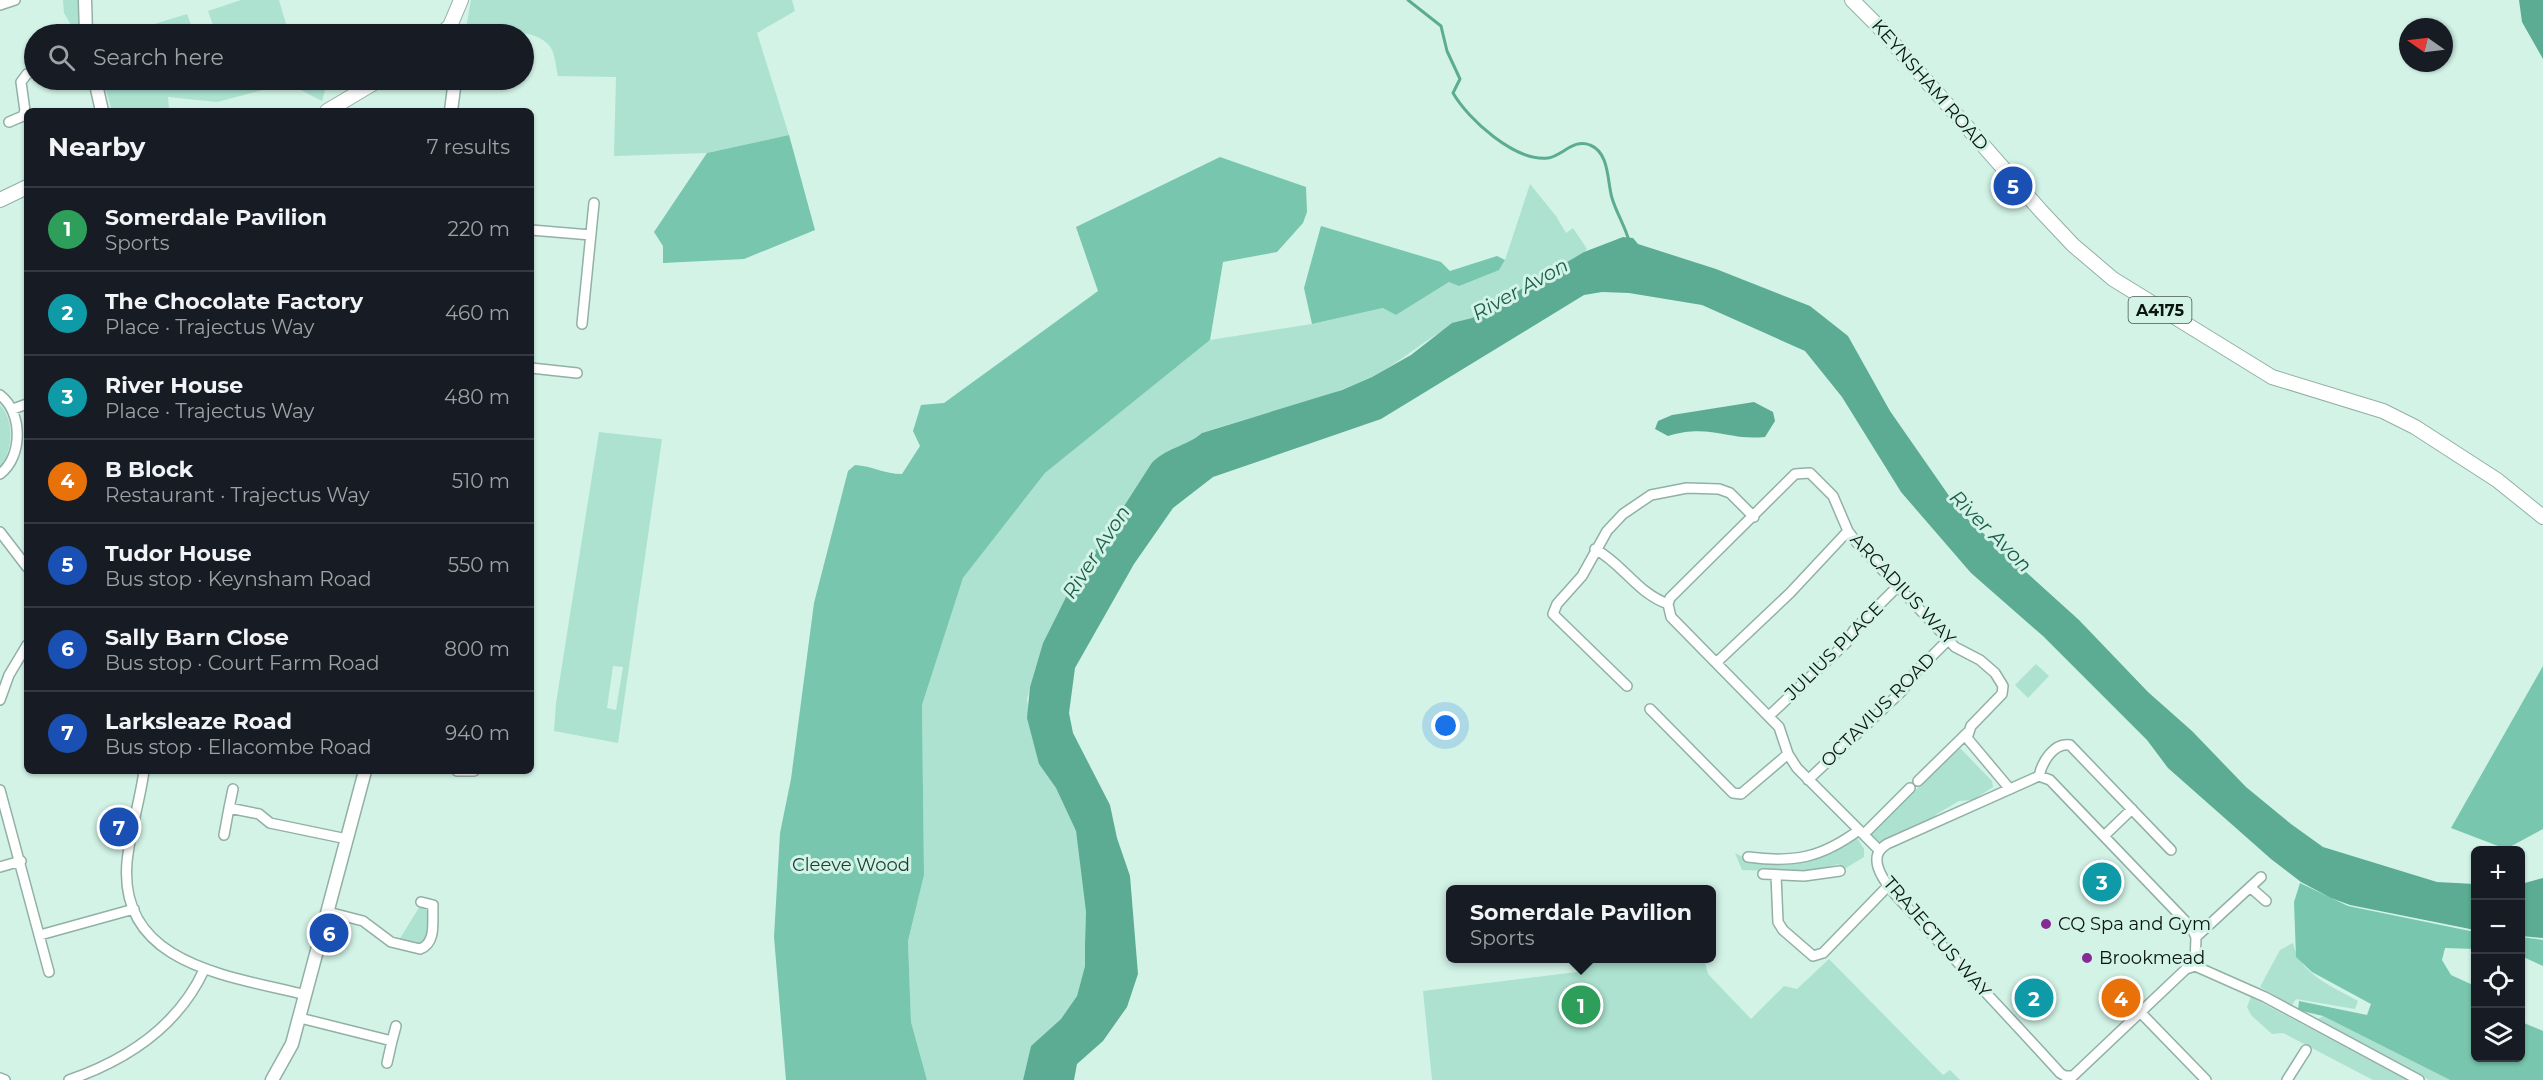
<!DOCTYPE html>
<meta charset="utf-8">
<style>
body{margin:0;font-family:Montserrat,sans-serif;background:#20242c;color:#f1f3f6}
.controls{position:absolute;right:18px;bottom:18px;display:grid;overflow:hidden;border-radius:9px;box-shadow:0 2px 4px #0004}
.controls button{width:54px;height:54px;display:grid;place-items:center;padding:0;border:0;border-bottom:2px solid #363941;background:#171b24;color:#f1f3f6;font:30px sans-serif}
.compass{position:absolute;left:2399px;top:18px;width:54px;height:54px;border-radius:50%;background:#171b24;box-shadow:0 2px 4px #0004;rotate:284deg}
.you{position:absolute;left:1446px;top:726px;width:21px;height:21px;margin:-15px;border:4px solid #fff;border-radius:50%;background:#1a73e8;box-shadow:0 0 0 9px #1a73e833}
.badge{display:grid;place-items:center;width:39px;height:39px;border-radius:50%;background:#c199cb;color:#fff;font-size:20px;font-weight:700}
.pin{position:absolute;translate:-50% -50%;border:3px solid #fff;box-shadow:0 2px 6px #0006}
.popup{position:absolute;left:1446px;top:885px;width:270px;height:78px;box-sizing:border-box;display:grid;place-content:center;border-radius:9px;background:#171b24;filter:drop-shadow(0 2px 4px #0005);font-size:20px;white-space:nowrap;color:#9ea1a6}
.popup b{font-size:22px;color:#f1f3f6}
.popup::after{content:'';position:absolute;left:50%;top:100%;margin-left:-12px;border:12px solid transparent;border-top-color:#171b24}
.list{margin:0;padding:0;list-style:none}
h2{display:flex;justify-content:space-between;align-items:center;height:78px;margin:0;padding:0 24px;font-size:26px}
h2 small{font-size:20px;font-weight:400;color:#9ea1a6}
.list li{display:grid;grid-template-columns:39px 1fr auto;gap:18px;align-items:center;box-sizing:border-box;height:84px;padding:0 24px;border-top:2px solid #363941}
.list b{display:block;font-size:22px;white-space:nowrap}
.list p{margin:0;font-size:20px;white-space:nowrap;color:#9ea1a6}
.list em{font-size:20px;font-style:normal;color:#9ea1a6}
.icon{flex:none;width:33px;height:33px;fill:none;stroke:currentColor;stroke-width:2;stroke-linecap:round;stroke-linejoin:round}
.map{position:relative;flex:none;width:2543px;height:1080px;overflow:hidden}
.search{position:absolute;background:#171b24;box-shadow:0 2px 4px #0004;left:24px;top:24px;width:510px;height:66px;display:flex;align-items:center;gap:15px;box-sizing:border-box;padding:0 21px;border-radius:33px;color:#9ea1a6;font-size:22px}
.panel{position:absolute;background:#171b24;box-shadow:0 2px 4px #0004;left:24px;top:108px;width:510px;height:666px;border-radius:9px}
.map>svg:first-child{display:block}
.green{fill:#ace2cf;fill-rule:evenodd}
.forest{fill:#77c6ad}
.water{fill:#5cac93}
.lines{fill:none;stroke-linecap:round;stroke-linejoin:round}
.stream{stroke:#5cac93;stroke-width:3}
.street-casing{stroke:#92b0a5;stroke-width:12}
.secondary-casing{stroke:#92b0a5;stroke-width:15}
.primary-casing{stroke:#92b0a5;stroke-width:16}
.street{stroke:#fff;stroke-width:9}
.secondary{stroke:#fff;stroke-width:12}
.primary{stroke:#fff;stroke-width:14}
.poi-dot{fill:#862b96;stroke:#d3f3e7;stroke-width:2}
.labels{text-anchor:middle;dominant-baseline:central;stroke-width:6;stroke-linejoin:round;paint-order:stroke}
.shield{fill:#d3f3e7;stroke:#465851;stroke-width:1.5}
.shield-label{font-size:16px;font-weight:bold;fill:#0a1511}
.street-label{font-size:18px;fill:#0a1511;stroke:#d3f3e7}
.park-label{font-size:18px;fill:#193e33;stroke:#d3f3e7}
.poi-label{font-size:18px;fill:#0a1511;stroke:#d3f3e7;text-anchor:start}
.water-label{font-size:20px;font-style:italic;fill:#1c5c4a;stroke:#d3f3e7}
</style>
<div class="map">
<svg width="2543" height="1080" viewBox="0 0 2543 1080">
<rect width="100%" height="100%" fill="#d3f3e7"/>
<path class="green" d="M63,0H79L80,31L76,33L64,13Z
M241,0H279L289,34L343,32L342,34H139L148,26L187,14L194,33L213,25L208,11Z
M471,0H792L795,11L757,33L789,135L707,153L614,156L616,77L558,76C556,67 555,55 551,48C539,27 488,30 466,28Z
M103,80H328L322,101L291,85H282L217,102L168,97L169,109L165,111H112Z
M1530,184L1556,216L1566,233L1573,228L1587,249L1584,252L1472,318C1433,329 1406,361 1369,378C1316,403 1257,414 1202,433C1187,446 1163,449 1151,464L1067,595L1043,643L1030,687L1027,700L1039,764L1056,788L1076,831L1086,912L1085,943V966L1077,996L1061,1019L1031,1046L1023,1080H927L911,1022L908,941L924,875L922,705L963,578L1045,473L1210,340L1312,324L1384,308L1396,315L1449,282L1499,270L1505,260Z
M0,405C15,421 13,450 0,467Z
M599,432L662,439L618,743L554,731L556,703ZM613,666L623,667L616,710L607,708Z
M2036,664L2049,676L2028,698L2015,685Z
M1960,748L1992,781L1993,787L1973,800L1959,801L1935,815L1939,816L1881,843L1870,833Z
M1856,836L1864,849V857L1841,871L1839,864L1806,872L1742,870L1735,853L1753,862L1818,857L1833,853Z
M420,906L429,912L427,940L420,945L399,940Z
M2293,943C2299,974 2332,986 2358,1001L2355,1009L2296,999L2292,1005L2260,987L2280,950Z
M1593,958L1704,959L1708,974L1751,1019L1784,986L1797,989L1829,959L1943,1075L1950,1070L1960,1080H1432L1423,991L1585,971V960Z
M2251,997L2407,1080H2373L2283,1033L2272,1034L2251,1015L2247,1007Z
M2323,1016L2450,1080H2429L2318,1019Z"/>
<path class="forest" d="M789,135L815,230L744,259L663,263V246L654,232L707,153Z
M1220,157L1306,187L1307,212L1303,223L1277,252L1223,262L1210,340L1045,473L963,578L922,705L924,875L908,941L911,1022L927,1080H786L774,937L780,833L791,779L814,603L848,471L855,465C872,466 885,474 902,474L920,446L913,431L921,405L944,403L1098,291L1076,227Z
M1321,226L1441,262L1450,271L1497,256L1505,260L1499,270L1459,286L1449,282L1396,315L1383,308L1312,324L1304,288Z
M2543,666V829L2506,849L2451,828Z
M2300,883L2348,906L2475,932V949L2445,948L2442,960L2451,975L2475,986L2476,1058H2520L2521,1017L2524,1023L2543,1031V1080H2450L2323,1016L2298,1010L2299,1001L2367,1015L2371,1004L2312,972L2296,957L2294,902Z
M2521,937L2543,940V966L2521,956Z"/>
<path class="water" d="M2519,0H2543V59L2522,22Z
M1623,237L1633,238L1638,244L1716,269L1810,306L1848,336L1890,411L1961,513L2079,620L2148,692L2192,731L2246,787L2291,824L2323,847L2437,882L2475,884V930L2350,905L2331,898L2301,882L2271,859L2168,768L2147,740L2043,636L1971,573L1901,492L1842,397L1805,351L1702,305L1629,293L1602,292L1584,295L1381,419L1213,477L1173,508L1134,564L1075,668L1069,713L1073,733L1110,805L1117,838L1130,876L1138,974L1127,1007L1103,1041L1077,1064L1074,1080H1023L1031,1046L1061,1019L1077,996L1085,966V943L1086,912L1076,831L1056,788L1039,764L1027,718L1030,687L1043,643L1067,595L1151,464C1163,449 1187,446 1202,433L1342,390L1372,377L1411,355L1452,323L1472,318L1584,252Z
M1754,402L1773,412L1775,421L1765,437C1728,441 1710,423 1668,436L1655,429L1658,421L1672,415Z
M2543,878V938L2521,936V884Z"/>
<g class="lines">
<path class="stream" d="M1408,0L1441,26L1447,51L1460,79L1453,93C1468,119 1515,162 1548,158C1562,156 1574,138 1590,145C1610,153 1607,182 1612,198C1616,212 1625,226 1629,241"/>
<g class="street-casing">
<path id="street" d="M0,5L15,0
M121,34H123
M9,122L23,116L25,111L21,82L27,74L34,71
M531,230L591,235
M582,324L594,203
M531,368L577,373
M0,395C23,412 23,457 0,474
M13,409L27,404
M0,532L27,567
M1595,549C1623,564 1637,593 1668,604L1671,617L1779,727L1788,754L1797,768L1879,850
M1668,604L1670,598L1795,474L1810,473L1833,496L1848,531L1857,543L1955,647L1980,660L1995,673L2003,686L2002,694L1971,726L1967,738L2009,788
M1716,663L1790,593L1848,531
M1627,686L1553,614L1557,604L1582,576L1607,531L1623,514L1651,495L1687,488L1719,489L1730,493L1754,517
M0,700L9,675L27,645
M1650,709L1733,793L1741,794L1788,754
M1769,716L1846,643L1854,630L1898,586
M144,771C140,801 130,831 127,862C118,966 232,976 306,995
M457,771H474
M2039,776L2050,780L2191,927L2196,937L2195,966L2186,969L2073,1076H2065L2060,1073C2013,1021 1964,970 1917,918C1904,903 1884,886 1878,867C1875,856 1878,850 1887,844Z
M2039,776C2042,762 2054,742 2070,745L2171,850
M1808,780L1902,691L1915,673L1948,640
M1918,781L1967,733
M0,790L49,972
M229,808L233,789
M1864,834L1910,788
M224,835L229,808L259,814L270,823L347,839
M2104,836L2132,809
M1748,857C1794,863 1821,858 1859,830
M0,867L21,861
M1763,874L1804,876L1840,871
M1776,875L1778,922L1783,930L1813,956L1823,953L1889,885
M2250,887L2266,901
M328,912L363,921L391,942L420,949C437,943 432,920 433,905L421,902
M40,935L134,909
M2196,937L2261,877
M2195,966L2265,997L2419,1080
M2140,1012L2206,1080
M300,1018L392,1041L387,1063
M392,1041L396,1026
M0,1078L5,1080
M69,1080C127,1060 178,1026 204,970
M2287,1080L2306,1050"/>
</g>
<g class="secondary-casing">
<path id="secondary" d="M85,0L86,34
M95,80L102,111
M451,111L455,80
M272,1080L292,1044L365,771"/>
</g>
<g class="primary-casing">
<path id="primary" d="M1852,0L1878,26L2041,211L2073,245L2113,279L2272,377L2383,411L2415,427L2497,480L2543,517
M441,34L450,26L461,0
M327,111L379,80
M0,200L27,187"/>
</g>
<use href="#street" class="street"/>
<use href="#secondary" class="secondary"/>
<use href="#primary" class="primary"/>
</g>
<g class="poi-dot">
<circle cx="2046" cy="924" r="6"/>
<circle cx="2087" cy="958" r="6"/>
</g>
<g class="labels">
<rect class="shield" x="2128.5" y="297" width="63" height="26" rx="4.5"/>
<g class="shield-label">
<text x="2160" y="310">A4175</text>
</g>
<g class="street-label">
<text transform="translate(1930 85) rotate(49)">KEYNSHAM ROAD</text>
<text transform="translate(1903 589) rotate(47)">ARCADIUS WAY</text>
<text transform="translate(1834 651) rotate(-45)">JULIUS PLACE</text>
<text transform="translate(1878 710) rotate(-45)">OCTAVIUS ROAD</text>
<text transform="translate(1937 937) rotate(49)">TRAJECTUS WAY</text>
</g>
<g class="park-label">
<text x="851" y="865">Cleeve Wood</text>
</g>
<g class="poi-label">
<text x="2058" y="924">CQ Spa and Gym</text>
<text x="2099" y="958">Brookmead</text>
</g>
<g class="water-label">
<text transform="translate(1520 289) rotate(-29)">River Avon</text>
<text transform="translate(1991 531) rotate(45)">River Avon</text>
<text transform="translate(1096 552) rotate(-57)">River Avon</text>
</g>
</g>
</svg>
<div class="controls">
<button>+</button>
<button>−</button>
<button><svg class="icon" aria-label="locate" viewBox="0 0 24 24"><circle cx="12" cy="12" r="6"/><path d="M12 2v4M12 18v4M2 12h4M18 12h4"/></svg></button>
<button><svg class="icon" aria-label="layers" viewBox="0 0 24 24"><path d="M12 4l9 5-9 5-9-5zM3 14l9 5 9-5"/></svg></button>
</div>
<svg class="compass" viewBox="-18 -18 36 36"><path d="M0-13l5 13h-10z" fill="#e53935"/><path d="M0 13l5-13h-10z" fill="#9ea1a6"/></svg>
<div class="you"></div>
<div class="pin badge" style="left:1581px;top:1005px;background:#2e9e5b">1</div>
<div class="popup"><b>Somerdale Pavilion</b>Sports</div>
<div class="pin badge" style="left:2034px;top:998px;background:#0f9aa8">2</div>
<div class="pin badge" style="left:2102px;top:882px;background:#0f9aa8">3</div>
<div class="pin badge" style="left:2121px;top:998px;background:#e8710a">4</div>
<div class="pin badge" style="left:2013px;top:186px;background:#1a4fb4">5</div>
<div class="pin badge" style="left:329px;top:933px;background:#1a4fb4">6</div>
<div class="pin badge" style="left:119px;top:827px;background:#1a4fb4">7</div>
<div class="search"><svg class="icon" aria-label="search" viewBox="0 0 24 24"><circle cx="10" cy="10" r="6"/><path d="M15 15l6 6"/></svg>Search here</div>
<section class="panel">
<h2>Nearby<small>7 results</small></h2>
<ul class="list">
<li><span class="badge" style="background:#2e9e5b">1</span><div><b>Somerdale Pavilion</b><p>Sports</p></div><em>220 m</em></li>
<li><span class="badge" style="background:#0f9aa8">2</span><div><b>The Chocolate Factory</b><p>Place · Trajectus Way</p></div><em>460 m</em></li>
<li><span class="badge" style="background:#0f9aa8">3</span><div><b>River House</b><p>Place · Trajectus Way</p></div><em>480 m</em></li>
<li><span class="badge" style="background:#e8710a">4</span><div><b>B Block</b><p>Restaurant · Trajectus Way</p></div><em>510 m</em></li>
<li><span class="badge" style="background:#1a4fb4">5</span><div><b>Tudor House</b><p>Bus stop · Keynsham Road</p></div><em>550 m</em></li>
<li><span class="badge" style="background:#1a4fb4">6</span><div><b>Sally Barn Close</b><p>Bus stop · Court Farm Road</p></div><em>800 m</em></li>
<li><span class="badge" style="background:#1a4fb4">7</span><div><b>Larksleaze Road</b><p>Bus stop · Ellacombe Road</p></div><em>940 m</em></li>
</ul>
</section>
</div>
